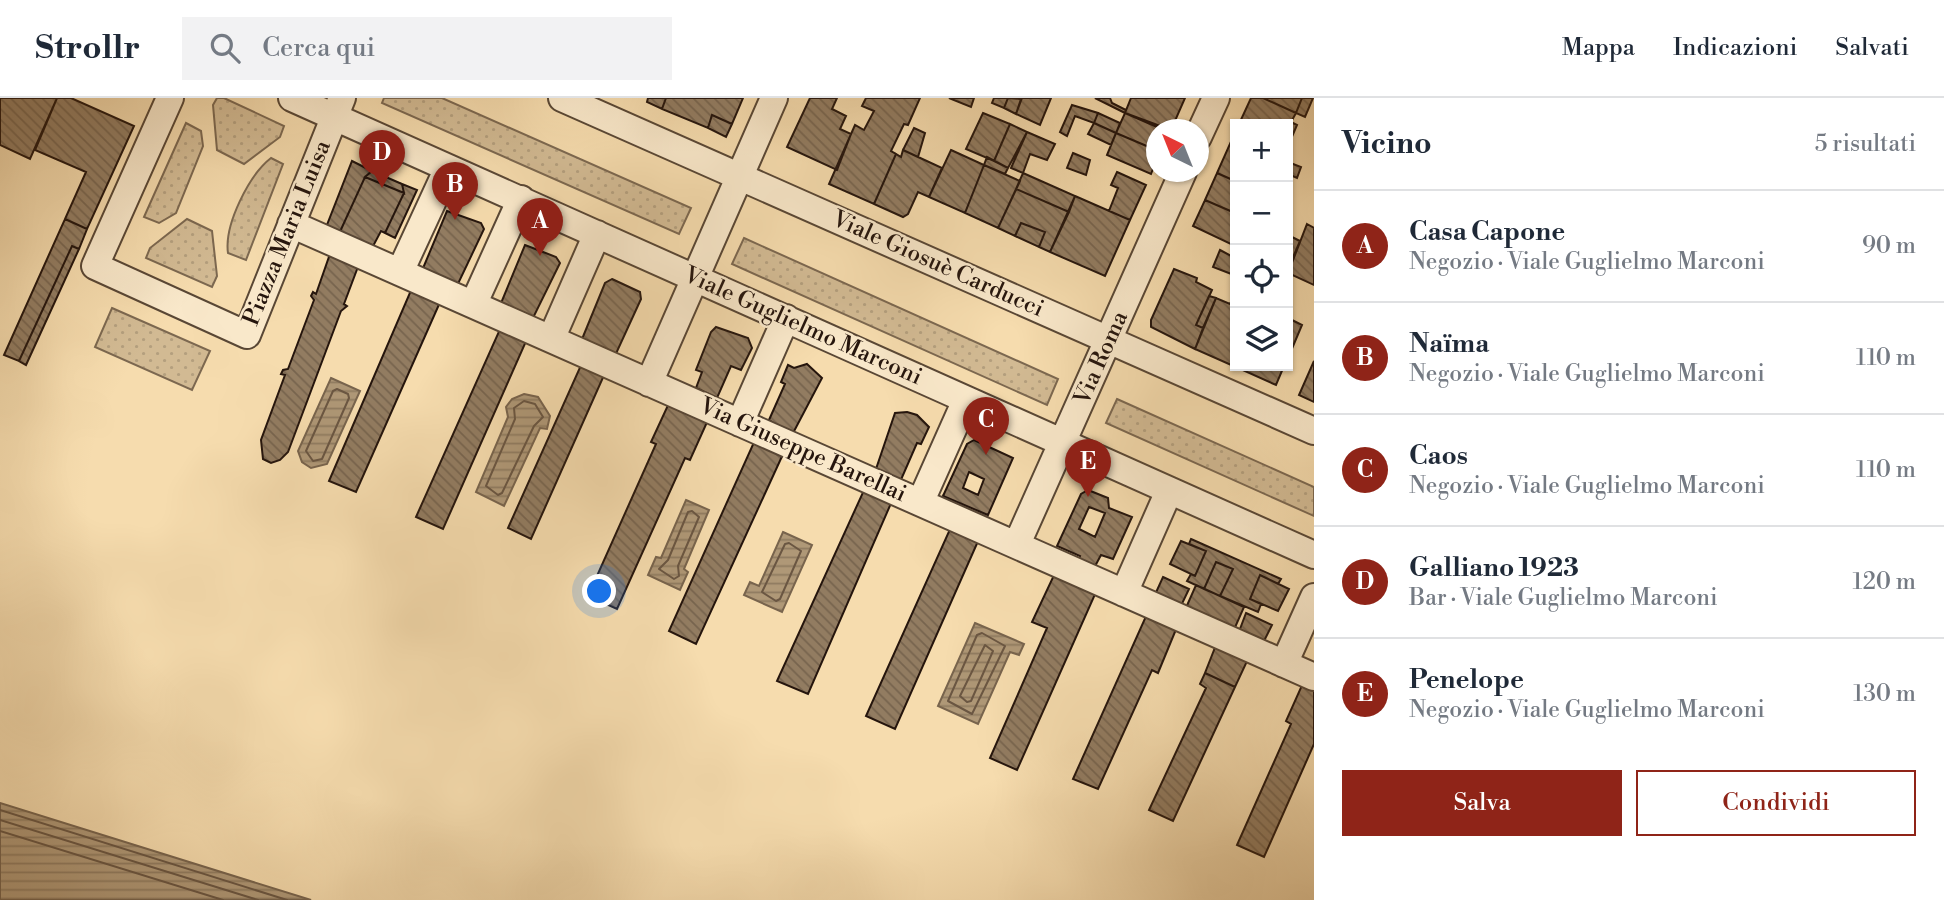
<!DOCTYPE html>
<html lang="it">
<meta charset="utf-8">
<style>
body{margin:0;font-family:"Libre Bodoni",serif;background:#f2f2f3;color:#1f2937}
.controls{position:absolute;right:21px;top:21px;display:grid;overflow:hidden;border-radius:0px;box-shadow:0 2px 5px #0004}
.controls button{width:63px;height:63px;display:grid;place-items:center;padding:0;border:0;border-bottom:2px solid #e0e1e3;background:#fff;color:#1f2937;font:35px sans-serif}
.compass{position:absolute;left:1146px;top:21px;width:63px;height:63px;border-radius:50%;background:#fff;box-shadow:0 2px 5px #0004;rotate:317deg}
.you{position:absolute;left:600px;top:494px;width:24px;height:24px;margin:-18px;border:5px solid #fff;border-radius:50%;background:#1a73e8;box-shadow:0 0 0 10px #1a73e833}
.badge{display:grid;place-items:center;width:46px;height:46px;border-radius:50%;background:#8f2418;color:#fff;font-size:23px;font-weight:700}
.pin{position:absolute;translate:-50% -58px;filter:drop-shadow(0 2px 4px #0008)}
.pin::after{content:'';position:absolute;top:37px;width:24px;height:21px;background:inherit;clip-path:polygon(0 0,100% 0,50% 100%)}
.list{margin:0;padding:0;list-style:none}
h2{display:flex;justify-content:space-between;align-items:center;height:91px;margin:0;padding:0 28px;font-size:30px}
h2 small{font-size:23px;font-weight:400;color:#747a83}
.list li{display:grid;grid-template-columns:46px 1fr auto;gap:21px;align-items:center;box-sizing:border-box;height:112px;padding:0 28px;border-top:2px solid #e0e1e3}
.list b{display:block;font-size:26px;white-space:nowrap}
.list p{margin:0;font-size:23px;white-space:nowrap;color:#747a83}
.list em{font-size:23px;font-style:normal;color:#747a83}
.actions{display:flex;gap:14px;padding:21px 28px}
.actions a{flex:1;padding:16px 0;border:2px solid #8f2418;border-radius:0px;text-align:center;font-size:24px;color:#8f2418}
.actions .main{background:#8f2418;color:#fff}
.icon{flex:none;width:38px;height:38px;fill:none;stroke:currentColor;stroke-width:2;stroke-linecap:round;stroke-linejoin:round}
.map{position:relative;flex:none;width:1314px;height:802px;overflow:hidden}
header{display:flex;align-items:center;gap:42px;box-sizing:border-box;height:98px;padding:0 35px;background:#fff;border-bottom:2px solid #e0e1e3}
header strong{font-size:33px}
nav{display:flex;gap:38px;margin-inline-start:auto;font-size:24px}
.search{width:490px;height:63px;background:#f2f2f3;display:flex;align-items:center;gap:18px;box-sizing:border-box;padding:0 24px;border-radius:0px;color:#747a83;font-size:26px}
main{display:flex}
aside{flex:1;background:#fff}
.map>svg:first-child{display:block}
.grass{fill:url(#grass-dots);stroke:#7c6850;stroke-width:2}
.water{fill:url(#water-rules);stroke:#78644d;stroke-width:2}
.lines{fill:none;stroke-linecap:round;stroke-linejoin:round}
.shore{stroke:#6a5642;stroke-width:2}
.building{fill:url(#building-back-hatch);stroke:#25150d;stroke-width:2;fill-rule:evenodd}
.minor-casing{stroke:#594735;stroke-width:30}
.minor{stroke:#f9e8ca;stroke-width:26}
.labels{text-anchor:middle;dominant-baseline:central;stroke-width:5;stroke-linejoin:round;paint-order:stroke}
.street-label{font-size:23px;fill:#25150d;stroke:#f9e8ca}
</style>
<header>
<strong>Strollr</strong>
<div class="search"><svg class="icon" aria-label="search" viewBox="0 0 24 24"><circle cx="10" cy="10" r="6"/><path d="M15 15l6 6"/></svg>Cerca qui</div>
<nav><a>Mappa</a><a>Indicazioni</a><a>Salvati</a></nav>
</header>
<main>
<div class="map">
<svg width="1314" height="802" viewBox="0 0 1314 802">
<defs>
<pattern id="grass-dots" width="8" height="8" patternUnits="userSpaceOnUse" patternTransform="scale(1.75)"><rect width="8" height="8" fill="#d2ba93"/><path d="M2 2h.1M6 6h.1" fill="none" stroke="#b49f7e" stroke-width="1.8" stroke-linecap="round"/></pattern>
<pattern id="water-rules" width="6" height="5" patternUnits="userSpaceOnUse" patternTransform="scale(1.75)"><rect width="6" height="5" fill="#af9877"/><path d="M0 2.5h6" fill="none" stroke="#8e7b60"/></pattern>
<pattern id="building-back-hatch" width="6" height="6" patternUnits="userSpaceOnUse" patternTransform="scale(1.75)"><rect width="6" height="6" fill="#927c61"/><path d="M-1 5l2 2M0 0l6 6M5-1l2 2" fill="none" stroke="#77644e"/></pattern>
</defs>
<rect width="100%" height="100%" fill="#f6dcae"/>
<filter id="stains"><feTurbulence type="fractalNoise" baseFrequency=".00286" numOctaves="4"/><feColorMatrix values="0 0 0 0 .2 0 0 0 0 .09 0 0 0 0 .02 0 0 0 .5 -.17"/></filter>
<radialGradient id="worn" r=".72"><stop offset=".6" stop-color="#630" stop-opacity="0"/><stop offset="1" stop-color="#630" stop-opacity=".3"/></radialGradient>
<path class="grass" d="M217,0H224L284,28L280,39L244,66L217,52L213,7Z
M384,0H442L691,110L679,136L382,5Z
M186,25L201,33L203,48L176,115L159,125L144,119Z
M271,60L283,66L246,162L228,155C224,127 249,77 271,60Z
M187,121L212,133L217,178L212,189L146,160L150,150Z
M744,140L1058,281L1047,307L732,166Z
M112,210L210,253L192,292L95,249Z
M1117,301L1314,389V418L1106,325Z"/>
<path class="water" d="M331,280L360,293L327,366L311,370L302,364L298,353Z
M524,296L538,299L550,318L547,331L540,330L504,408L476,394L508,319L506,309L512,301Z
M686,402L709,412L684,471L688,474L680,492L648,477L656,459L661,460Z
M783,434L812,447L782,514L744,497L750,484L759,488Z
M975,525L1024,546L1019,557L1010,554L978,626L938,608Z
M0,705L311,802H0Z"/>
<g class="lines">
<path class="shore" d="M337,291L348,296L349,300L322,361L313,363L306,353L333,293Z
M524,303L535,306L543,319L534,328L502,395L498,397L486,388L515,321L514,310Z
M692,413L699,419L678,468L679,478L674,481L659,471L668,462L688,414Z
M789,445L801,453L780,501L776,503L762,494L785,446Z
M982,535L1005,548L972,616L948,603L977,537Z
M985,547L993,553L971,603L967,604L960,598Z
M0,712L287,802
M0,722L258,802
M0,733L223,802"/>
</g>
<path class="building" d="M0,0H57L30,61L0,47Z
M57,0H71L134,28L87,131L65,121L86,74L35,52Z
M648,0H666L662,11L647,4Z
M666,0H743L732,26L712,17L708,30L662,11Z
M810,0H837L832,11L846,18L840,31L851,36L837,72L787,49Z
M866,0H920L908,27L904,26L891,53L896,56L874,106L829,86L855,27L864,32L874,13L862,8Z
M949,0H974L971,9Z
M994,0H1008L1004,10L992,5Z
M1008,0L1021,1L1016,16L1004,10Z
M1051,0L1040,27L1016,16L1022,0Z
M1095,0H1110L1112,5L1126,12L1125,15Z
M1131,0H1185L1171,32L1125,15Z
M1251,0H1263L1296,15L1291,24L1297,27L1288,48V26H1239Z
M1263,0H1302L1296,15Z
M1302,0H1313L1305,19L1296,15Z
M1072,7L1098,15L1094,25L1075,18L1067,38L1060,34Z
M983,15L1010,26L994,63L966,51Z
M1098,15L1120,25L1116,35L1094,25Z
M1125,15L1164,32H1156V52L1116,35Z
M712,17L732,26L726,39L708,30Z
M1094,25L1116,35L1111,47L1088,36Z
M1010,26L1027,34L1008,70L994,63Z
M914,30L925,35L918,59L903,52Z
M1027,34L1055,46L1047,62L1030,56L1023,75L1011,70Z
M1116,35L1156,52V63L1151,76L1107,57Z
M1233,39L1235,40V83L1217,75Z
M903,52L942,70L929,99L918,94L908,116L903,119L874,106L896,56L901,59Z
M951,52L984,67L965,115L929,99Z
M1073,55L1090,62L1086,77L1067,70Z
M987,59L1008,70L1005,76L984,67Z
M352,63L372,73L365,79L338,138L325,132Z
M1288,64L1301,69L1297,80L1288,76Z
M984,67L1020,83L998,130L965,115Z
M372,73L402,86L404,95L365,79Z
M1117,74L1146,87L1130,122L1109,113L1118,90L1111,87Z
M1023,75L1075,98L1069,114L1016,91Z
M1217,75L1235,83V115L1205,102Z
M365,79L404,95L385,135L381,133L371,152L338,138Z
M402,86L417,92L395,140L385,135L404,95Z
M1016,91L1069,114L1050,154L1039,149L1045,134L1021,125L1015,138L998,130Z
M1075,98L1130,122L1105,178L1050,154Z
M1205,102L1235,115V148L1193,128Z
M447,113L481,125L484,131L456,190L421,175Z
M65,121L87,131L79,151L72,148L19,263L4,257Z
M1021,125L1045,134L1039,149L1015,138Z
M1307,126L1314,130V187L1288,175Z
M1288,137L1300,143L1288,171Z
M525,147L556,159L560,165L531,224L499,210Z
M72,148L79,151L26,267L19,263Z
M1220,152L1235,160L1234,177L1213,169Z
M331,153L359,166L344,206L347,208L341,213L288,354L280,362L271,365L263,361L261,342L285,277L281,276L283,272L288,271L314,202L311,198L313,194L316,196Z
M1174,171L1197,180L1196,184L1212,192L1196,227L1203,230L1195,251L1151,229V222Z
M612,181L640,194L641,201L614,260L580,246L605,185Z
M412,190L441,202L356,394L329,383Z
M1235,197V268H1240L1238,270L1195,251L1216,200L1230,206Z
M1209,198L1216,200L1203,230L1196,227Z
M1288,220L1302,227L1288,260Z
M501,229L527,241L443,431L416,419Z
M716,229L748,240L752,250L741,272L731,268L717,300L696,290L702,274L696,272L711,234Z
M1314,263V304L1299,297Z
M582,265L605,275L531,441L508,430Z
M807,266L822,280L792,337L769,322L785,286L781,284L788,267L794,270Z
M1240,268H1284L1276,287L1238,270Z
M669,305L708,322L690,362L685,360L617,511L588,498L656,346L651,344Z
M907,314L917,317L929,329L921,346L917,345L900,384L875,374L895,315Z
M755,342L784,354L696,546L669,533Z
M974,342L1013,360L988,417L943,398L967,346ZM969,374L984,381L978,397L963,390Z
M865,390L892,403L808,596L777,583Z
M1088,392L1108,400L1109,410L1132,419L1113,461L1101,457L1093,472L1077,466L1080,458L1057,448L1081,396ZM1089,409L1105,415L1095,439L1079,431Z
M943,398L988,417L984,426L941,405Z
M951,429L979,441L895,631L866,618Z
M1191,441L1281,481L1278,486L1260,477L1250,501L1261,506L1258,514L1220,498L1233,471L1216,464L1204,491L1187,483L1191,476L1195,478L1206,453L1189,446Z
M1181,443L1206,453L1195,478L1170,466Z
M1216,464L1233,471L1220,498L1204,491Z
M1055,475L1096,494L1017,672L990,660L1047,530L1032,524Z
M1260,477L1289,491L1278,513L1250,501Z
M1163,479L1189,491L1179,512L1153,501Z
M1196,487L1244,509L1233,534L1185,512Z
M1246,515L1272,527L1261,549L1237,539Z
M1147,516L1177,529L1158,575L1152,572L1098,691L1073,681Z
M1216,547L1248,561L1235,589L1205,575Z
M1205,575L1235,589L1173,723L1149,712L1206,590L1200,586Z
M1303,585L1314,590V646L1264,759L1237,747L1291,626L1286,623Z"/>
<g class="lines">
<g class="minor-casing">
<path id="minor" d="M170,0L95,168L247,237L342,0
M292,0L1314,457
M562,0L1314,333
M1198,39L1216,0
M291,126L1314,579
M400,174L448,70
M474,205L521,101
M552,239L597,136
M649,285L774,0
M740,325L786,220
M921,403L966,302
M1017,446L1183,74
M1124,495L1169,393
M1284,566L1314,499"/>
</g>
<use href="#minor" class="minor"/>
</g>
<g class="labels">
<g class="street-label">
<text transform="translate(287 135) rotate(-68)">Piazza Maria Luisa</text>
<text transform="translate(938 166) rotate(24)">Viale Giosuè Carducci</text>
<text transform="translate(803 228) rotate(24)">Viale Guglielmo Marconi</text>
<text transform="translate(1101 260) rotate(-66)">Via Roma</text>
<text transform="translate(803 352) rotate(24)">Via Giuseppe Barellai</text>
</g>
</g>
<rect width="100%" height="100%" filter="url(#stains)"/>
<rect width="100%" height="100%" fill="url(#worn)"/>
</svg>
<div class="controls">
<button>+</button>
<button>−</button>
<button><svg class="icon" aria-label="locate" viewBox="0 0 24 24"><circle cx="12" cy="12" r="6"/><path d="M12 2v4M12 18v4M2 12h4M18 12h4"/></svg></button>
<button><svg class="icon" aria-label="layers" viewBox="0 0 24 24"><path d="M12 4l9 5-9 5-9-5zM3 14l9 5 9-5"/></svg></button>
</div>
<svg class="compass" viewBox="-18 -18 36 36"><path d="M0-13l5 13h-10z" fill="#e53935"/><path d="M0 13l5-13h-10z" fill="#747a83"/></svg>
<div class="you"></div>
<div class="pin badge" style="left:540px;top:158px">A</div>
<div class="pin badge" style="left:455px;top:122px">B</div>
<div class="pin badge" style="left:986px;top:357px">C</div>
<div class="pin badge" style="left:382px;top:90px">D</div>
<div class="pin badge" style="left:1088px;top:399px">E</div>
</div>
<aside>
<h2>Vicino<small>5 risultati</small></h2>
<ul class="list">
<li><span class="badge">A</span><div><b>Casa Capone</b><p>Negozio · Viale Guglielmo Marconi</p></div><em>90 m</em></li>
<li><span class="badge">B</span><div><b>Naïma</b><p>Negozio · Viale Guglielmo Marconi</p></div><em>110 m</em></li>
<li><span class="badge">C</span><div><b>Caos</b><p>Negozio · Viale Guglielmo Marconi</p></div><em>110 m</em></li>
<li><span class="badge">D</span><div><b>Galliano 1923</b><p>Bar · Viale Guglielmo Marconi</p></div><em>120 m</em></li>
<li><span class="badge">E</span><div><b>Penelope</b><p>Negozio · Viale Guglielmo Marconi</p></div><em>130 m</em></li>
</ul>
<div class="actions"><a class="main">Salva</a><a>Condividi</a></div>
</aside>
</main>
